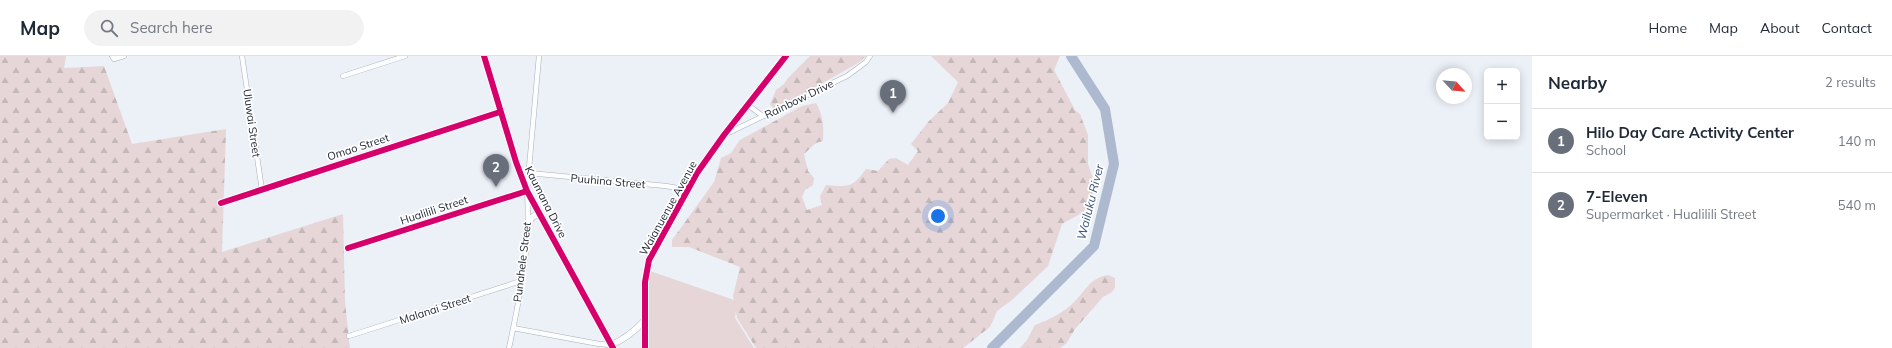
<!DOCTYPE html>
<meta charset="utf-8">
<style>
body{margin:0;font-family:Mulish,sans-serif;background:#f2f2f3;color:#1f2937}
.controls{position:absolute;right:12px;top:12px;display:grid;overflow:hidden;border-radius:6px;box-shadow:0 2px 10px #0003}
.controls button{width:36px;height:36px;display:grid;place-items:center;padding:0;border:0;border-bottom:1px solid #e0e1e3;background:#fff;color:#1f2937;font:20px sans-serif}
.compass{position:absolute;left:1436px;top:12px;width:36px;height:36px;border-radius:50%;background:#fff;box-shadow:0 2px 10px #0003;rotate:116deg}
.you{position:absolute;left:938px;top:160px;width:14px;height:14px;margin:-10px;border:3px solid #fff;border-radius:50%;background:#1a73e8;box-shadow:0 0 0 6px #1a73e833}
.badge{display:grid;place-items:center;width:26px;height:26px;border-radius:50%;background:#696f7a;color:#fff;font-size:13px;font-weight:700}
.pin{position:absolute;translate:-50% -33px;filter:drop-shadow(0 1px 2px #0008)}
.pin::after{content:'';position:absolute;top:21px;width:14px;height:12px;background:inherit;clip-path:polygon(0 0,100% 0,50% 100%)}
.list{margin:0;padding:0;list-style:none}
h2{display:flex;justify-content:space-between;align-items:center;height:52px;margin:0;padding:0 16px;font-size:17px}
h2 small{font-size:13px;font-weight:400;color:#747a83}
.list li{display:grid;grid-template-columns:26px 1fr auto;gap:12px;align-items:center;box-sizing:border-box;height:64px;padding:0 16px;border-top:1px solid #e0e1e3}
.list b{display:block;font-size:15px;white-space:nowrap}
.list p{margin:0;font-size:13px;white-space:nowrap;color:#747a83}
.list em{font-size:13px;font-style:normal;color:#747a83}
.icon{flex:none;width:22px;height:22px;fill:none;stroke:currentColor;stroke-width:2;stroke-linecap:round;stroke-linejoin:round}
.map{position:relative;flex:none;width:1532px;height:292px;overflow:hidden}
header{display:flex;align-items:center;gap:24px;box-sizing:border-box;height:56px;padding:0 20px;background:#fff;border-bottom:1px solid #e0e1e3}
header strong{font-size:19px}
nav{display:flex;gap:22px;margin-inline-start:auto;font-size:14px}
.search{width:280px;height:36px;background:#f2f2f3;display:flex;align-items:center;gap:10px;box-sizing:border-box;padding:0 14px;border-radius:22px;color:#747a83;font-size:15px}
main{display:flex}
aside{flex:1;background:#fff}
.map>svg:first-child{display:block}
.green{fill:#e6d6d7}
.forest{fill:url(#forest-firs)}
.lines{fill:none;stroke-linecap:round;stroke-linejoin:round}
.river{stroke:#acb9cf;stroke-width:10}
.minor-casing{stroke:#aaafb7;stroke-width:5.5}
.tertiary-casing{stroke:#aaafb7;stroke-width:7}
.minor{stroke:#fcfdfe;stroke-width:4.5}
.tertiary{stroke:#fcfdfe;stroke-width:6}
.cycleway-casing{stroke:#fff;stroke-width:8}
.cycleway{stroke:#d6006c;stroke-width:6}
.labels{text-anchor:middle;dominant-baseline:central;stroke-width:3.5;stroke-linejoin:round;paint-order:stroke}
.street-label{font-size:11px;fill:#232a36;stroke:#fff}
.water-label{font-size:12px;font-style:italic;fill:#3d557f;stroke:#fff}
</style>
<header>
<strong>Map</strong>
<div class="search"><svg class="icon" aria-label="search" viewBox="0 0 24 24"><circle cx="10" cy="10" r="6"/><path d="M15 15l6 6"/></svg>Search here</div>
<nav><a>Home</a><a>Map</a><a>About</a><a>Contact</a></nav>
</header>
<main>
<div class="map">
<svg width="1532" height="292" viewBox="0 0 1532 292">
<defs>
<pattern id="forest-firs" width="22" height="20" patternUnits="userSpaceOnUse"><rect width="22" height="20" fill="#e6d6d7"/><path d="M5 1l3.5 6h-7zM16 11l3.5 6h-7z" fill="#c5b8b9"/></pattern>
</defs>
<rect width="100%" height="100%" fill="#ecf0f7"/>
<path class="green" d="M647,214L737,245L735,262L754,292H645Z"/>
<path class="forest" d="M0,0H66L64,12L104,10L132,88L226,73L222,196L343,158L345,246L350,292H0Z
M810,0H866L858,7L814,32L777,51L773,52L770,48L776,34L784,28L788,22Z
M931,0H1060L1054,14L1075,54L1080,58L1088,79V108L1095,129L1089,153L1062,168L1048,210L1012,244L997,255L990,271L963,292H756L737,262L733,240L740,211L689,191H672V184L714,126L721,102L731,97L740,84L802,50L816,47C823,59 824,71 823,85L816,87L804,98L808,115L814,122L813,129L805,134L802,141L807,154L822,149L820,140L826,129C849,131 852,132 866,113L878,115L889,103L896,102L908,109L918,95L911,88L929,65L948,47L958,26Z
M1108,219L1115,222V231L1112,236L1103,241L1075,273L1066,288L1060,292H1020L1027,284L1035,269C1049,264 1065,256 1075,245C1087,233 1090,222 1108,219Z"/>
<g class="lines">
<path class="river" d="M992,292L1094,190L1114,108L1105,53L1071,0"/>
<g class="minor-casing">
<path id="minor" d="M112,0L114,3L124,0
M242,0L262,134
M343,20L405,0
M748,49L760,58L765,60
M724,79L847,20L866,6L870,0
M529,117L666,130L677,132L685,137
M221,147L500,56
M348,192L527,135
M513,272L599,288L611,289
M349,280L521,225
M509,292C520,241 531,187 527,135L539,0"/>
</g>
<g class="tertiary-casing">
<path id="tertiary" d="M484,0L516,106L527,135L613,292
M527,176C529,168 529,159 539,159
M611,289C625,283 634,276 644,265
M645,292V226L649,204L697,117L724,79L786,0"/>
</g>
<use href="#minor" class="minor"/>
<use href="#tertiary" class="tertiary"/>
<g class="cycleway-casing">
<path id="cycleway" d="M484,0L516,106L527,135L613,292
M221,147L500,56
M348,192L527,135
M645,292V226L649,204L697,117L724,79L786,0"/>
</g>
<use href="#cycleway" class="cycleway"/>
</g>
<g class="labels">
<g class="street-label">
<text transform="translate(799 43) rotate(-26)">Rainbow Drive</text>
<text transform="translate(252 67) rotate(82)">Uluwai Street</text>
<text transform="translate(358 91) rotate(-18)">Omao Street</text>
<text transform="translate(608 125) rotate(5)">Puuhina Street</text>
<text transform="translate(546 146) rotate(63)">Kaumana Drive</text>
<text transform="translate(668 152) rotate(-61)">Waianuenue Avenue</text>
<text transform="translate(434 154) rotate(-18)">Hualilili Street</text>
<text transform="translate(522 206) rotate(-83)">Punahele Street</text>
<text transform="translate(435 253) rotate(-18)">Malanai Street</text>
</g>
<g class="water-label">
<text transform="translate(1090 146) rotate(-76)">Wailuku River</text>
</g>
</g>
</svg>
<div class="controls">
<button>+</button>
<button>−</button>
</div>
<svg class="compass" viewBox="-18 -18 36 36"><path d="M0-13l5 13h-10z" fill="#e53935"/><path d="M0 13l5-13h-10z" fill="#747a83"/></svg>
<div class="you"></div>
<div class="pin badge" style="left:893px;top:57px">1</div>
<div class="pin badge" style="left:496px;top:131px">2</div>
</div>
<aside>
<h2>Nearby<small>2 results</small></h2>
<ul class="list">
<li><span class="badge">1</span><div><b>Hilo Day Care Activity Center</b><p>School</p></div><em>140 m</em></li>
<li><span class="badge">2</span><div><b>7-Eleven</b><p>Supermarket · Hualilili Street</p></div><em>540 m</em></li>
</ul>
</aside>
</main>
